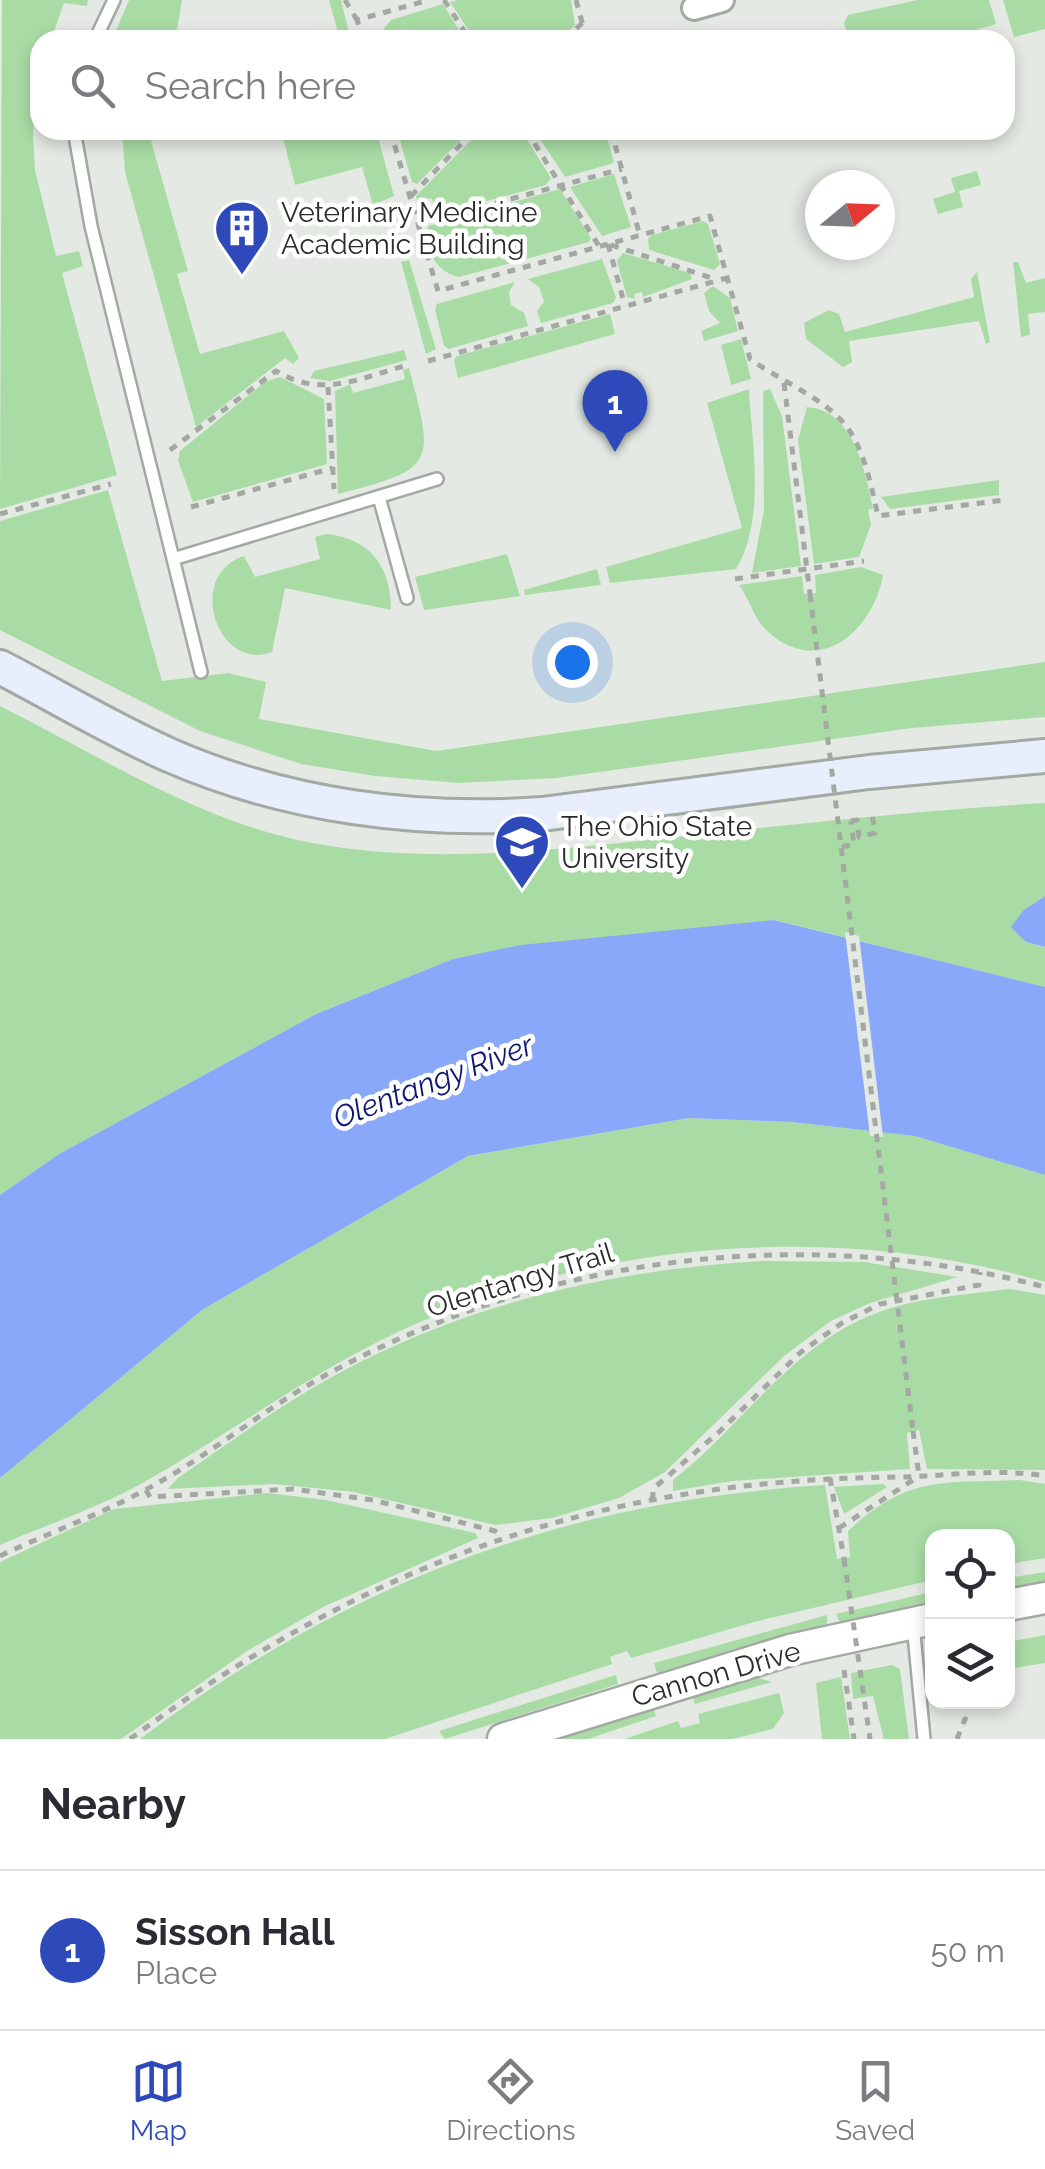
<!DOCTYPE html>
<style>
body{margin:0;font-family:Raleway,sans-serif;background:#f2f2f3;color:#2b2b33}
.controls{position:absolute;right:30px;bottom:30px;display:grid;overflow:hidden;border-radius:20px;box-shadow:0 5px 15px #0003}
.controls button{width:90px;height:90px;display:grid;place-items:center;padding:0;border:0;border-bottom:2px solid #e1e1e2;background:#fff;color:#2b2b33;font:50px sans-serif}
.compass{position:absolute;left:805px;top:170px;width:90px;height:90px;border-radius:50%;background:#fff;box-shadow:0 5px 15px #0003;rotate:71deg}
.you{position:absolute;left:572px;top:662px;width:35px;height:35px;margin:-25px;border:8px solid #fff;border-radius:50%;background:#1a73e8;box-shadow:0 0 0 15px #1a73e833}
.badge{display:grid;place-items:center;width:65px;height:65px;border-radius:50%;background:#2e4aba;color:#fff;font-size:32px;font-weight:700}
.pin{position:absolute;translate:-50% -82px;filter:drop-shadow(0 2px 5px #0008)}
.pin::after{content:'';position:absolute;top:52px;width:35px;height:30px;background:inherit;clip-path:polygon(0 0,100% 0,50% 100%)}
.list{margin:0;padding:0;list-style:none}
h2{display:flex;justify-content:space-between;align-items:center;height:130px;margin:0;padding:0 40px;font-size:42px}
h2 small{font-size:32px;font-weight:400;color:#7c7c81}
.list li{display:grid;grid-template-columns:65px 1fr auto;gap:30px;align-items:center;box-sizing:border-box;height:160px;padding:0 40px;border-top:2px solid #e1e1e2}
.list b{display:block;font-size:38px;white-space:nowrap}
.list p{margin:0;font-size:32px;white-space:nowrap;color:#7c7c81}
.list em{font-size:32px;font-style:normal;color:#7c7c81}
.icon{flex:none;width:55px;height:55px;fill:none;stroke:currentColor;stroke-width:2;stroke-linecap:round;stroke-linejoin:round}
.map{position:relative;flex:none;width:1045px;height:1739px;overflow:hidden}
.search{position:absolute;background:#fff;box-shadow:0 5px 15px #0003;left:30px;right:30px;top:30px;height:110px;display:flex;align-items:center;gap:25px;box-sizing:border-box;padding:0 35px;border-radius:30px;color:#7c7c81;font-size:38px}
.sheet{height:290px;background:#fff}
nav{display:flex;justify-content:space-around;align-items:center;box-sizing:border-box;height:140px;border-top:2px solid #e1e1e2;background:#fff;font-size:28px;color:#7c7c81}
nav a{display:grid;justify-items:center;gap:5px}
nav .on{color:#2e4aba}
.map>svg:first-child{display:block}
.green{fill:#a9dca5}
.water{fill:#89a8f9}
.pier{fill:#e4e9e3}
.lines{fill:none;stroke-linecap:round;stroke-linejoin:round}
.service-casing{stroke:#a3a9a3;stroke-width:16}
.minor-casing{stroke:#a3a9a3;stroke-width:28}
.tertiary-casing{stroke:#a3a9a3;stroke-width:35}
.secondary-casing{stroke:#a3a9a3;stroke-width:38}
.path{stroke:#a4a8a3;stroke-width:5;stroke-dasharray:8 8;stroke-linecap:butt}
.service{stroke:#fff;stroke-width:11}
.minor{stroke:#fff;stroke-width:22}
.tertiary{stroke:#fff;stroke-width:30}
.secondary{stroke:#e9eefc;stroke-width:32}
.path-bridge{stroke:#a4a8a3;stroke-width:5;stroke-dasharray:8 8;stroke-linecap:butt}
.labels{text-anchor:middle;dominant-baseline:central;stroke-width:9;stroke-linejoin:round;paint-order:stroke}
.poi-label{font-size:28px;fill:#2a2c29;stroke:#fff;text-anchor:start}
.street-label{font-size:28px;fill:#2a2c29;stroke:#fff}
.water-label{font-size:30px;font-style:italic;fill:#0d1773;stroke:#fff}
</style>
<div class="map">
<svg width="1045" height="1739" viewBox="0 0 1045 1739">
<rect width="100%" height="100%" fill="#e4e9e3"/>
<path class="green" d="M2,0H88L87,6L64,3L51,40H40L33,134L35,170L56,256L79,251L83,266L62,273L117,475L0,509Z
M129,0H182L176,36L112,40Z
M329,0H341L351,40H340Z
M458,0H571L575,25L560,40H475L450,2Z
M989,0L996,24L969,32L971,40H849L844,23L848,15L918,0Z
M1003,0H1045V29L1014,37Z
M443,4L465,40H375L391,20Z
M122,130H148L188,271L177,274L200,354L284,331L299,358L293,364L285,358L196,427L125,172Z
M281,130H376L394,196L373,205L362,167L295,185Z
M397,130H471L417,184L412,182Z
M481,130H521L551,178L546,185L439,214L431,198L417,201L416,196Z
M534,130H605L614,163L565,177Z
M977,171L981,185L959,191L963,207L938,214L933,199L955,192L951,178Z
M614,174L631,227L602,236L570,187Z
M560,189L591,238L589,242L459,277C435,272 424,248 428,226Z
M703,221L708,224L720,264L714,270L649,250L648,239L652,235Z
M623,253L690,273L692,279L643,297L642,292L634,294L635,299L627,297L617,261Z
M602,259L616,297L613,303L541,323L537,311L544,302L539,287L528,279Z
M409,260L436,349L426,354L401,262Z
M1013,262H1018L1026,283L1045,278V312L1028,314L1030,335L1021,337Z
M977,272L990,342L986,344L979,321L849,341L852,362L843,367L806,339L804,323L829,310L839,314L845,332L974,297L971,279Z
M515,282L509,292L511,305L524,313L528,326L449,349L444,346L435,310L437,304Z
M713,286L730,298L738,331L704,341L701,331L720,323L709,311L704,293Z
M610,314L615,334L458,378L454,360L457,356Z
M741,339L751,379L731,385L721,345Z
M404,350L407,360L330,381L310,378L314,371Z
M409,368C435,465 436,469 338,494L335,391L350,384L353,393L405,379L403,370Z
M280,377L324,399L327,464L193,502L178,461L180,451L265,382Z
M749,389C752,445 766,520 736,569L610,583L606,567L742,528L707,403Z
M770,389L782,416L801,566L752,573L764,510L763,391Z
M807,407C854,410 865,471 873,508L868,510L871,525L859,557L814,564L798,440Z
M999,480V495L890,509L881,497Z
M108,490L162,681L228,673L266,682L259,719L436,751L1045,662V717L912,728L557,778L459,783L375,776L301,764L200,731L0,630V521Z
M327,534C371,539 391,567 391,610L285,588L272,652C217,673 185,575 244,556L255,577L320,559L315,537Z
M507,554L520,596L424,610L415,577Z
M861,567L883,575C873,631 819,679 767,631C753,617 750,600 739,585L802,576L804,594L816,593L815,575Z
M597,569L601,585L525,595L524,590Z
M0,706C100,756 200,822 312,843C432,865 554,850 675,837C798,824 921,810 1045,803V896L1024,910L1026,942L1045,947V987L775,920L453,959L316,1014L59,1154L0,1195Z
M689,1118L791,1122L915,1136L1045,1175V1282C837,1222 597,1239 400,1331C310,1373 232,1432 146,1481C101,1507 48,1524 0,1545V1478L202,1310L468,1156Z
M763,1261L864,1262L958,1277L870,1303L831,1321L784,1356L665,1472L619,1498L552,1518L495,1525L354,1492L274,1484L168,1489L178,1478C222,1448 265,1416 311,1389C447,1308 608,1269 763,1261Z
M1010,1289L1045,1295V1470L927,1469L919,1430L907,1433L910,1469L732,1481L673,1491V1480C741,1427 791,1346 874,1314C916,1297 965,1295 1010,1289Z
M1020,1480L1045,1484V1558L1008,1564V1536H932V1580L754,1622L631,1658L627,1651L610,1657L612,1664L385,1739H140C349,1582 564,1501 825,1485L837,1559L850,1557L848,1531C910,1474 942,1484 1020,1480Z
M883,1484L887,1487L844,1514L834,1487Z
M267,1493L326,1500L475,1533L478,1538L323,1607L247,1651L121,1739H0V1562L114,1509Z
M1045,1572V1583L1008,1589V1578Z
M932,1592V1604L841,1624L836,1614Z
M827,1615V1625L657,1673L654,1663Z
M1045,1635V1663L1008,1669V1642Z
M892,1665L900,1669L909,1739H884L873,1696L853,1699L851,1673Z
M616,1675L618,1684L445,1739L439,1731Z
M752,1676L772,1682L695,1704L692,1695Z
M841,1677L850,1739H822L816,1683Z
M779,1693L784,1713L773,1729L732,1739H624L678,1721L681,1728L700,1723L698,1714Z
M653,1706L656,1716L588,1739H558Z"/>
<path class="water" d="M1045,896V947L1026,942L1011,927L1024,910Z
M774,920L1045,987V1175L915,1136L791,1122L689,1118L468,1156L202,1310L0,1478V1195L59,1154L316,1014L453,959L521,945Z"/>
<path class="pier" d="M845,932L859,936L883,1137L870,1136Z"/>
<g class="lines">
<g class="service-casing">
<path id="service" d="M95,40L114,0
M74,130L91,226L201,672
M379,497L407,598
M173,559L437,479
M913,1624L924,1739"/>
</g>
<g class="minor-casing">
<path id="minor" d="M694,8L722,0"/>
</g>
<g class="tertiary-casing">
<path id="tertiary" d="M1008,1605L1045,1598
M503,1739L790,1650L932,1619"/>
</g>
<g class="secondary-casing">
<path id="secondary" d="M0,667C56,696 111,729 169,755C286,806 417,823 542,814L869,772L1045,756"/>
</g>
<path class="path" d="M345,0L357,20
M444,0L470,40
M576,0L587,40
M363,40L357,20L429,0
M565,40L582,23
M390,130L438,291L710,216L750,359C779,380 826,399 847,427C865,452 871,486 878,516L1005,500
M526,130L599,246
M611,130L640,236
M411,196L475,130
M418,224L622,169
M608,244L625,306
M611,245L715,279
M428,361L727,278
M784,383L810,594
M328,387L334,489
M170,450L276,371C323,399 359,378 408,365
M191,507L333,468
M0,514L111,484
M735,579L864,561
M851,821L857,820L859,837L875,833L872,813
M842,847L854,844L851,821
M913,1431L919,1476
M830,1478L844,1559
M146,1490L150,1497L293,1489L373,1500L495,1531L500,1537
M652,1500L654,1488L719,1432L801,1352L842,1323L880,1304L979,1285L980,1272
M839,1528L916,1478
M0,1556C48,1533 99,1515 145,1490C208,1457 262,1410 324,1376C544,1255 803,1223 1045,1287
M844,1670L854,1739
M130,1739C372,1561 600,1479 901,1477C948,1476 998,1468 1045,1476
M957,1739L965,1719L970,1720"/>
<use href="#service" class="service"/>
<use href="#minor" class="minor"/>
<use href="#tertiary" class="tertiary"/>
<use href="#secondary" class="secondary"/>
<path class="path-bridge" d="M810,594L913,1431
M844,1559L870,1739"/>
</g>
<defs>
<g id="building-pin" transform="scale(2.875)"><path d="M0 17L-7.5 6A9.5 9.5 0 1 1 7.5 6Z" fill="#2e4aba" stroke="#fff"/><path d="M-4-6H4V6H1V3H-1V6H-4ZM-2.5-4.3h1.7v1.8h-1.7ZM.8-4.3h1.7v1.8H.8ZM-2.5-1h1.7V.8h-1.7ZM.8-1h1.7V.8H.8Z" fill="#fff"/></g>
<g id="university-pin" transform="scale(2.875)"><path d="M0 17L-7.5 6A9.5 9.5 0 1 1 7.5 6Z" fill="#2e4aba" stroke="#fff"/><path d="M0-5L7-2L0 1L-7-2ZM-4 1L0 2.5L4 1V4Q0 6-4 4Z" fill="#fff"/></g>
</defs>
<g fill-rule="evenodd">
<use href="#building-pin" x="242" y="228"/>
<use href="#university-pin" x="522" y="842"/>
</g>
<g class="labels">
<g class="poi-label">
<text x="281" y="212">Veterinary Medicine<tspan x="281" dy="32">Academic Building</tspan></text>
<text x="561" y="826">The Ohio State<tspan x="561" dy="32">University</tspan></text>
</g>
<g class="street-label">
<text transform="translate(520 1280) rotate(-17)">Olentangy Trail</text>
<text transform="translate(716 1674) rotate(-16)">Cannon Drive</text>
</g>
<g class="water-label">
<text transform="translate(433 1081) rotate(-21)">Olentangy River</text>
</g>
</g>
</svg>
<div class="controls">
<button><svg class="icon" aria-label="locate" viewBox="0 0 24 24"><circle cx="12" cy="12" r="6"/><path d="M12 2v4M12 18v4M2 12h4M18 12h4"/></svg></button>
<button><svg class="icon" aria-label="layers" viewBox="0 0 24 24"><path d="M12 4l9 5-9 5-9-5zM3 14l9 5 9-5"/></svg></button>
</div>
<svg class="compass" viewBox="-18 -18 36 36"><path d="M0-13l5 13h-10z" fill="#e53935"/><path d="M0 13l5-13h-10z" fill="#7c7c81"/></svg>
<div class="you"></div>
<div class="pin badge" style="left:615px;top:452px">1</div>
<div class="search"><svg class="icon" aria-label="search" viewBox="0 0 24 24"><circle cx="10" cy="10" r="6"/><path d="M15 15l6 6"/></svg>Search here</div>
</div>
<section class="sheet">
<h2>Nearby<small></small></h2>
<ul class="list">
<li><span class="badge">1</span><div><b>Sisson Hall</b><p>Place</p></div><em>50 m</em></li>
</ul>
</section>
<nav>
<a class="on"><svg class="icon" aria-label="map" viewBox="0 0 24 24"><path d="M3 6l6-2 6 2 6-2v14l-6 2-6-2-6 2zM9 4v14M15 6v14"/></svg>Map</a>
<a><svg class="icon" aria-label="directions" viewBox="0 0 24 24"><path d="M12 3l9 9-9 9-9-9zM9 14v-3h6M13 9l2 2-2 2"/></svg>Directions</a>
<a><svg class="icon" aria-label="saved" viewBox="0 0 24 24"><path d="M7 4h10v16l-5-4-5 4z"/></svg>Saved</a>
</nav>
